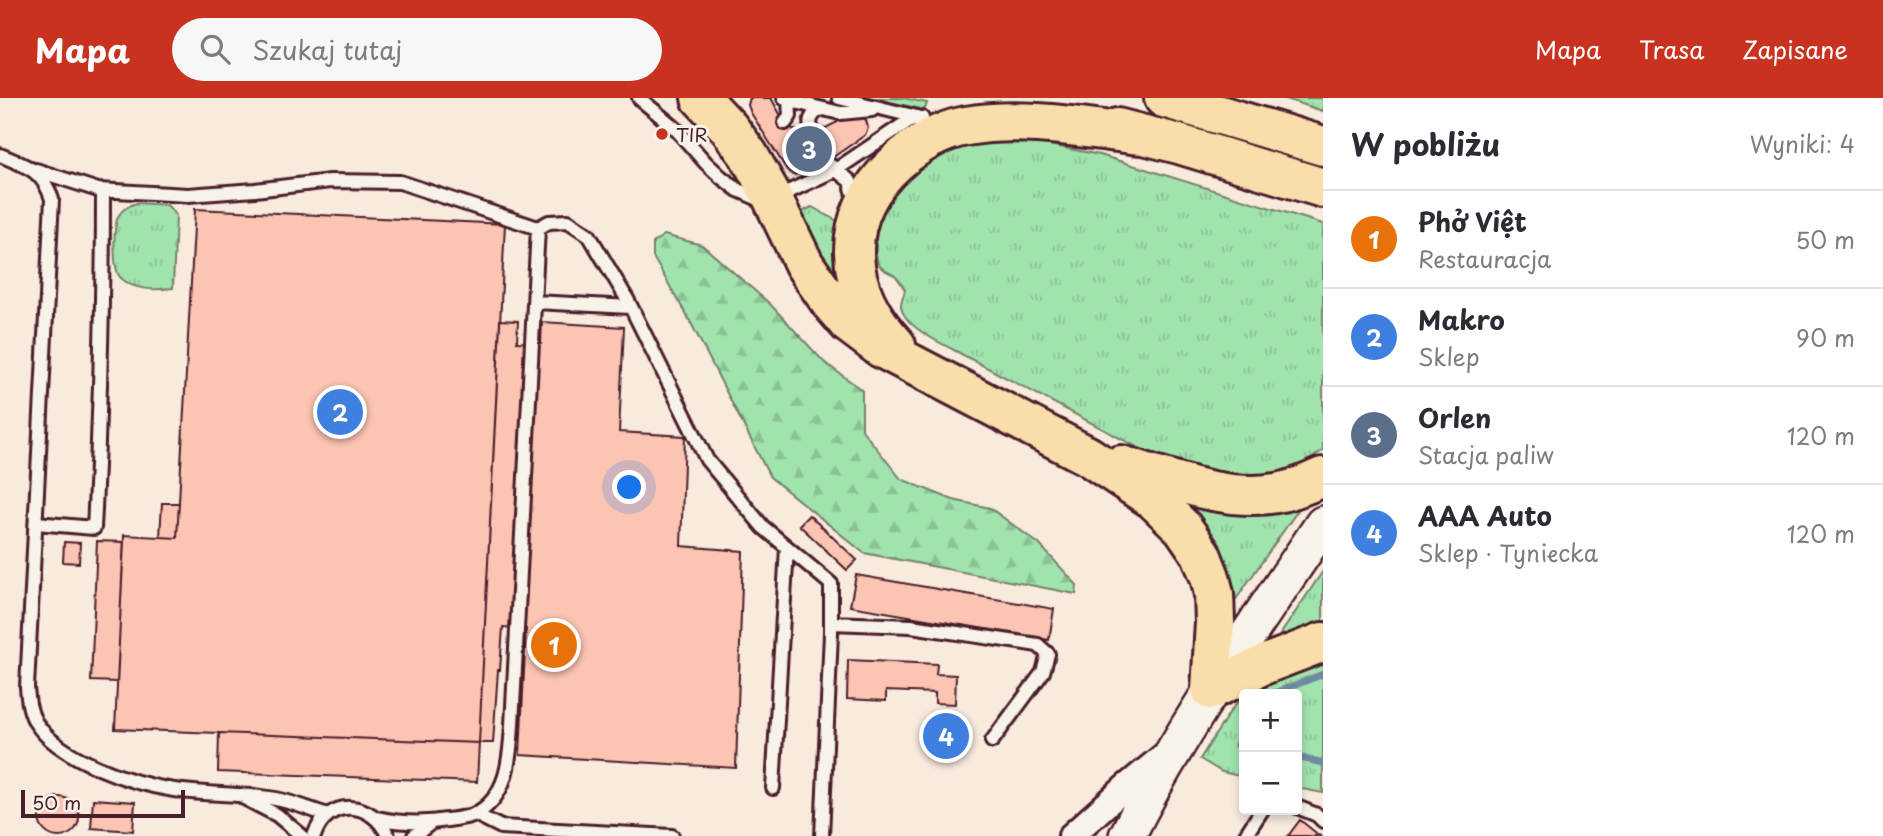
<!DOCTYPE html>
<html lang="pl">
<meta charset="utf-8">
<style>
body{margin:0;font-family:"Playpen Sans",sans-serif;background:#f7f7f7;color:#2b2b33}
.controls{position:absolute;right:21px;bottom:21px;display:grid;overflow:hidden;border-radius:7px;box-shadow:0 4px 10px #0003}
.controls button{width:63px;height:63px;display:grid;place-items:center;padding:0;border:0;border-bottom:2px solid #e1e1e2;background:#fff;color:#2b2b33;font:35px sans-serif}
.scale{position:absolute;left:21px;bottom:18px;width:164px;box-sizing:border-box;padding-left:7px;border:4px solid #4a1f2b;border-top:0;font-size:19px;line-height:24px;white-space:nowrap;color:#4a1f2b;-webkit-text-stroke:5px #f7f3e8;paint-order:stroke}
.you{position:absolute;left:630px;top:390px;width:24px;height:24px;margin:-18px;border:5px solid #fff;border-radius:50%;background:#1a73e8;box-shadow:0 0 0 10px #1a73e833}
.badge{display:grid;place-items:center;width:46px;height:46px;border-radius:50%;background:#c8321e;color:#fff;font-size:23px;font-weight:700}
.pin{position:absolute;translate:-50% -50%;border:4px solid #fff;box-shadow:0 2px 7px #0006}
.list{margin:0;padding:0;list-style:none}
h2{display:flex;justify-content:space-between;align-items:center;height:91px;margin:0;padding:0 28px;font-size:30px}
h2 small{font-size:23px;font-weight:400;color:#7c7c81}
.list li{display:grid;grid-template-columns:46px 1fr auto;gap:21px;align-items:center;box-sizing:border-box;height:98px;padding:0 28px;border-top:2px solid #e1e1e2}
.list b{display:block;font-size:26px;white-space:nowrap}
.list p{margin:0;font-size:23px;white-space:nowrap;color:#7c7c81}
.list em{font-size:23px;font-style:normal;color:#7c7c81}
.icon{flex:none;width:38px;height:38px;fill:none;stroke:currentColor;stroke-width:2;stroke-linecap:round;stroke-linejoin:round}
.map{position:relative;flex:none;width:1323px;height:738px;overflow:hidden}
header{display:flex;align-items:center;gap:42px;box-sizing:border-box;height:98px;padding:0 35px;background:#c8321e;color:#fff}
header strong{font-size:33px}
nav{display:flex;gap:38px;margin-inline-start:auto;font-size:24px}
.search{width:490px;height:63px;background:#f7f7f7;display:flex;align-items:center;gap:18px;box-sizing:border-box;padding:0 24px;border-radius:38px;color:#7c7c81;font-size:26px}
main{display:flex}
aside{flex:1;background:#fff}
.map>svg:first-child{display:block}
.grass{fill:url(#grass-tufts);stroke:#75816c;stroke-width:2}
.forest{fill:url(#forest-firs);stroke:#75816c;stroke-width:2}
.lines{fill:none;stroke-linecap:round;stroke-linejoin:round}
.stream{stroke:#728aa0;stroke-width:7}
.building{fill:#fcc4b2;stroke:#4a1f2b;stroke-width:2}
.lane-casing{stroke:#4a1f2b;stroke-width:18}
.street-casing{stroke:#4a1f2b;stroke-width:30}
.secondary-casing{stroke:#4a1f2b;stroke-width:40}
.highway-casing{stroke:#4a1f2b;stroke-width:44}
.lane{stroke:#f7f3e8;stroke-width:12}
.street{stroke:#f7f3e8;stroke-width:24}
.secondary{stroke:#f7f3e8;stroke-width:35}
.highway{stroke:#f9deab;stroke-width:38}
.poi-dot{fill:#c8321e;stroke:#f7f3e8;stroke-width:2.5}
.labels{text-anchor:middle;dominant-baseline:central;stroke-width:6;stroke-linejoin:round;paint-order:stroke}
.poi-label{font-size:19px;fill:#4a1f2b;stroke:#f7f3e8;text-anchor:start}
</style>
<header>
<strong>Mapa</strong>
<div class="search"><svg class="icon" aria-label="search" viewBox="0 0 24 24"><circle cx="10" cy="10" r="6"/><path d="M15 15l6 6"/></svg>Szukaj tutaj</div>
<nav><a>Mapa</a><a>Trasa</a><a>Zapisane</a></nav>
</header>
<main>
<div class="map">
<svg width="1323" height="738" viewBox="0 0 1323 738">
<defs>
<pattern id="grass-tufts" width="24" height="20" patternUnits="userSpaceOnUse" patternTransform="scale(1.75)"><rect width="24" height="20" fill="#a0e3ad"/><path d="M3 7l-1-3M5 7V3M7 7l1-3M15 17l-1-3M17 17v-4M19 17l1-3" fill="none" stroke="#8bc295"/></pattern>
<pattern id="forest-firs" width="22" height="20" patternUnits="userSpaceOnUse" patternTransform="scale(1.75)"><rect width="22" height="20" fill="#a0e3ad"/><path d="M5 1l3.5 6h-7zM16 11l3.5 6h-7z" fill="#8bc295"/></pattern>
</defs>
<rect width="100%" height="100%" fill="#f8eadd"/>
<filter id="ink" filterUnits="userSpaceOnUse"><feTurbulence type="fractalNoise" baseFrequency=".0143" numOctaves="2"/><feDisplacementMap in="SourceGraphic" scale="14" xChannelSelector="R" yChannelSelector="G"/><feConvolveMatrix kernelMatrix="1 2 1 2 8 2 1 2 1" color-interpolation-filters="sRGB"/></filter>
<g filter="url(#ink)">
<path class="grass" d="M872,0H904L927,5L925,11H921Z
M1284,0H1323V13L1286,1Z
M1009,42L1034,44L1100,57L1323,126V352L1298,371L1287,375L1235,381L1148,355L952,251C936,243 903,227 901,208C901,202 904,197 905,192C902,187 899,181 895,178C889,173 882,174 878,165C874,153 876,134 879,122C895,63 954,46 1009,42Z
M137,105L167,107L176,117L173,190C156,192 134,193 121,180C112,172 113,127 119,117C123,111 129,107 137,105Z
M812,109L839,124L848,202L794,118Z
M1165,391L1305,402L1232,507Z
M1323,473V529L1281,540L1280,537Z
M1323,555V695L1297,690V596H1245Z
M1244,597V679L1222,674L1200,661L1231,612Z"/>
<path class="forest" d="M664,137L702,147L770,206L824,264L862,292V332L901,381L953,402L990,410L1039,446L1077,487L1076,496L864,455L770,379L690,223L653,159V145Z"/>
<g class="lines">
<path class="stream" d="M1272,596L1323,576
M1244,631L1237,647L1244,649
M1297,659L1323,665"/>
</g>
<path class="building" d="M750,0H771L785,25L793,31L814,36L851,17H861L866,22L868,30L865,37L826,64L803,76L793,77L787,72L751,15L748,7Z
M195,111L505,126L479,645L115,631L124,437L177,440Z
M500,222L518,223L517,244L541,245L542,224L624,229L619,334L685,338L681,448L743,453L736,670L520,657L526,531L503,529L500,572H498L493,645H479Z
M162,405H179L177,440L160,439Z
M809,417L857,462L847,472L799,427Z
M97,443L124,444L117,584L91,583Z
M64,444L80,445L79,465L63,464Z
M856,477L1054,511L1049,542L850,508Z
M546,531L564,532L562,564L544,563Z
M848,562L937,566L936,576L956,577L955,606L935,605V595L886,593V603L847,601Z
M219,635L479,645L477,684L218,674Z
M39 719a20 20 0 1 1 40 0a20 20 0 1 1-40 0Z
M93,701L135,704L133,733L91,730Z
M1300,722L1320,738H1288Z"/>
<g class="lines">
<g class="lane-casing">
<path id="lane" d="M639,0L675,30L706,65L721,79L738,92L761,102L773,101L837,71L910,22L922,20
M784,0L799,5L840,15L872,12
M839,0L917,19
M785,25L790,18L789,2
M814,36C807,25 810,15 823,11
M0,57C26,68 42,71 52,101L27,589C28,602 29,613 36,625C59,661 133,686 174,692C208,697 242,695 276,701C293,704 311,712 328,717
M826,64L850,83L856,103
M36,72L98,92L188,97L255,92L330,83L400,84L538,130
M535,204L630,209
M36,425L94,430C100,318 103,205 103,93
M831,525L911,528L1038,547L1048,556L1043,574L992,643
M773,690L787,449
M244,700L277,717L302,738
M1297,709L1317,717L1323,723
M475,716L501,729L672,738
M377,720C400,725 423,726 447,722C455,721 465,720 473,717C508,701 510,660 512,627L538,130L549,124L568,123L589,137L627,201L707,362L763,429L831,486V535L822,738
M314,738C327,699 373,702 388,738
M414,738L432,724
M1245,738L1262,712"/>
</g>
<g class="street-casing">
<path id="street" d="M1071,738L1128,687L1167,655"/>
</g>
<g class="secondary-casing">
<path id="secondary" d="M1127,738C1182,628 1255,528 1323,426"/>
</g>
<g class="highway-casing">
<path id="highway" d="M701,0L729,30L748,56L768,91L804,166L830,204L849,226L881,250L1088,358L1154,402L1183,430L1201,456L1210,479L1214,496L1215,524L1211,592
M1164,0L1323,48
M1117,30L1179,46L1323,90
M896,247C843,191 837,119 896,65C916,47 940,33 966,28C1024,18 1083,30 1141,37
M1121,367C1171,381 1224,404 1276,395C1292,393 1308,385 1323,379
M1211,592L1263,567L1323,544"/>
</g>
<use href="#lane" class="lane"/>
<use href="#street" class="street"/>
<use href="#secondary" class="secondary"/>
<use href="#highway" class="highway"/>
</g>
</g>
<circle class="poi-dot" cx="662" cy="36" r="7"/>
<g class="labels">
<g class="poi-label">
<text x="676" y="36">TIR</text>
</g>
</g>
</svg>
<div class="controls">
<button>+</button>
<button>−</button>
</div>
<div class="scale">50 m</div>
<div class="you"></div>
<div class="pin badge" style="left:554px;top:547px;background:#e8710a">1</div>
<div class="pin badge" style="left:340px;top:314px;background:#3f7fe0">2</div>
<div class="pin badge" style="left:809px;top:51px;background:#5c6f8a">3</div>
<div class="pin badge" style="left:946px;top:638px;background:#3f7fe0">4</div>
</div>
<aside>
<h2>W pobliżu<small>Wyniki: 4</small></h2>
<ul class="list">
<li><span class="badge" style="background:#e8710a">1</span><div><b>Phở Việt</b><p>Restauracja</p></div><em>50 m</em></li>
<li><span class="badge" style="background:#3f7fe0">2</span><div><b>Makro</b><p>Sklep</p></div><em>90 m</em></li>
<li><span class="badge" style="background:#5c6f8a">3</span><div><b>Orlen</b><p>Stacja paliw</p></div><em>120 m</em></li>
<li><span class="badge" style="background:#3f7fe0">4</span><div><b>AAA Auto</b><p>Sklep · Tyniecka</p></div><em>120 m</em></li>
</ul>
</aside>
</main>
